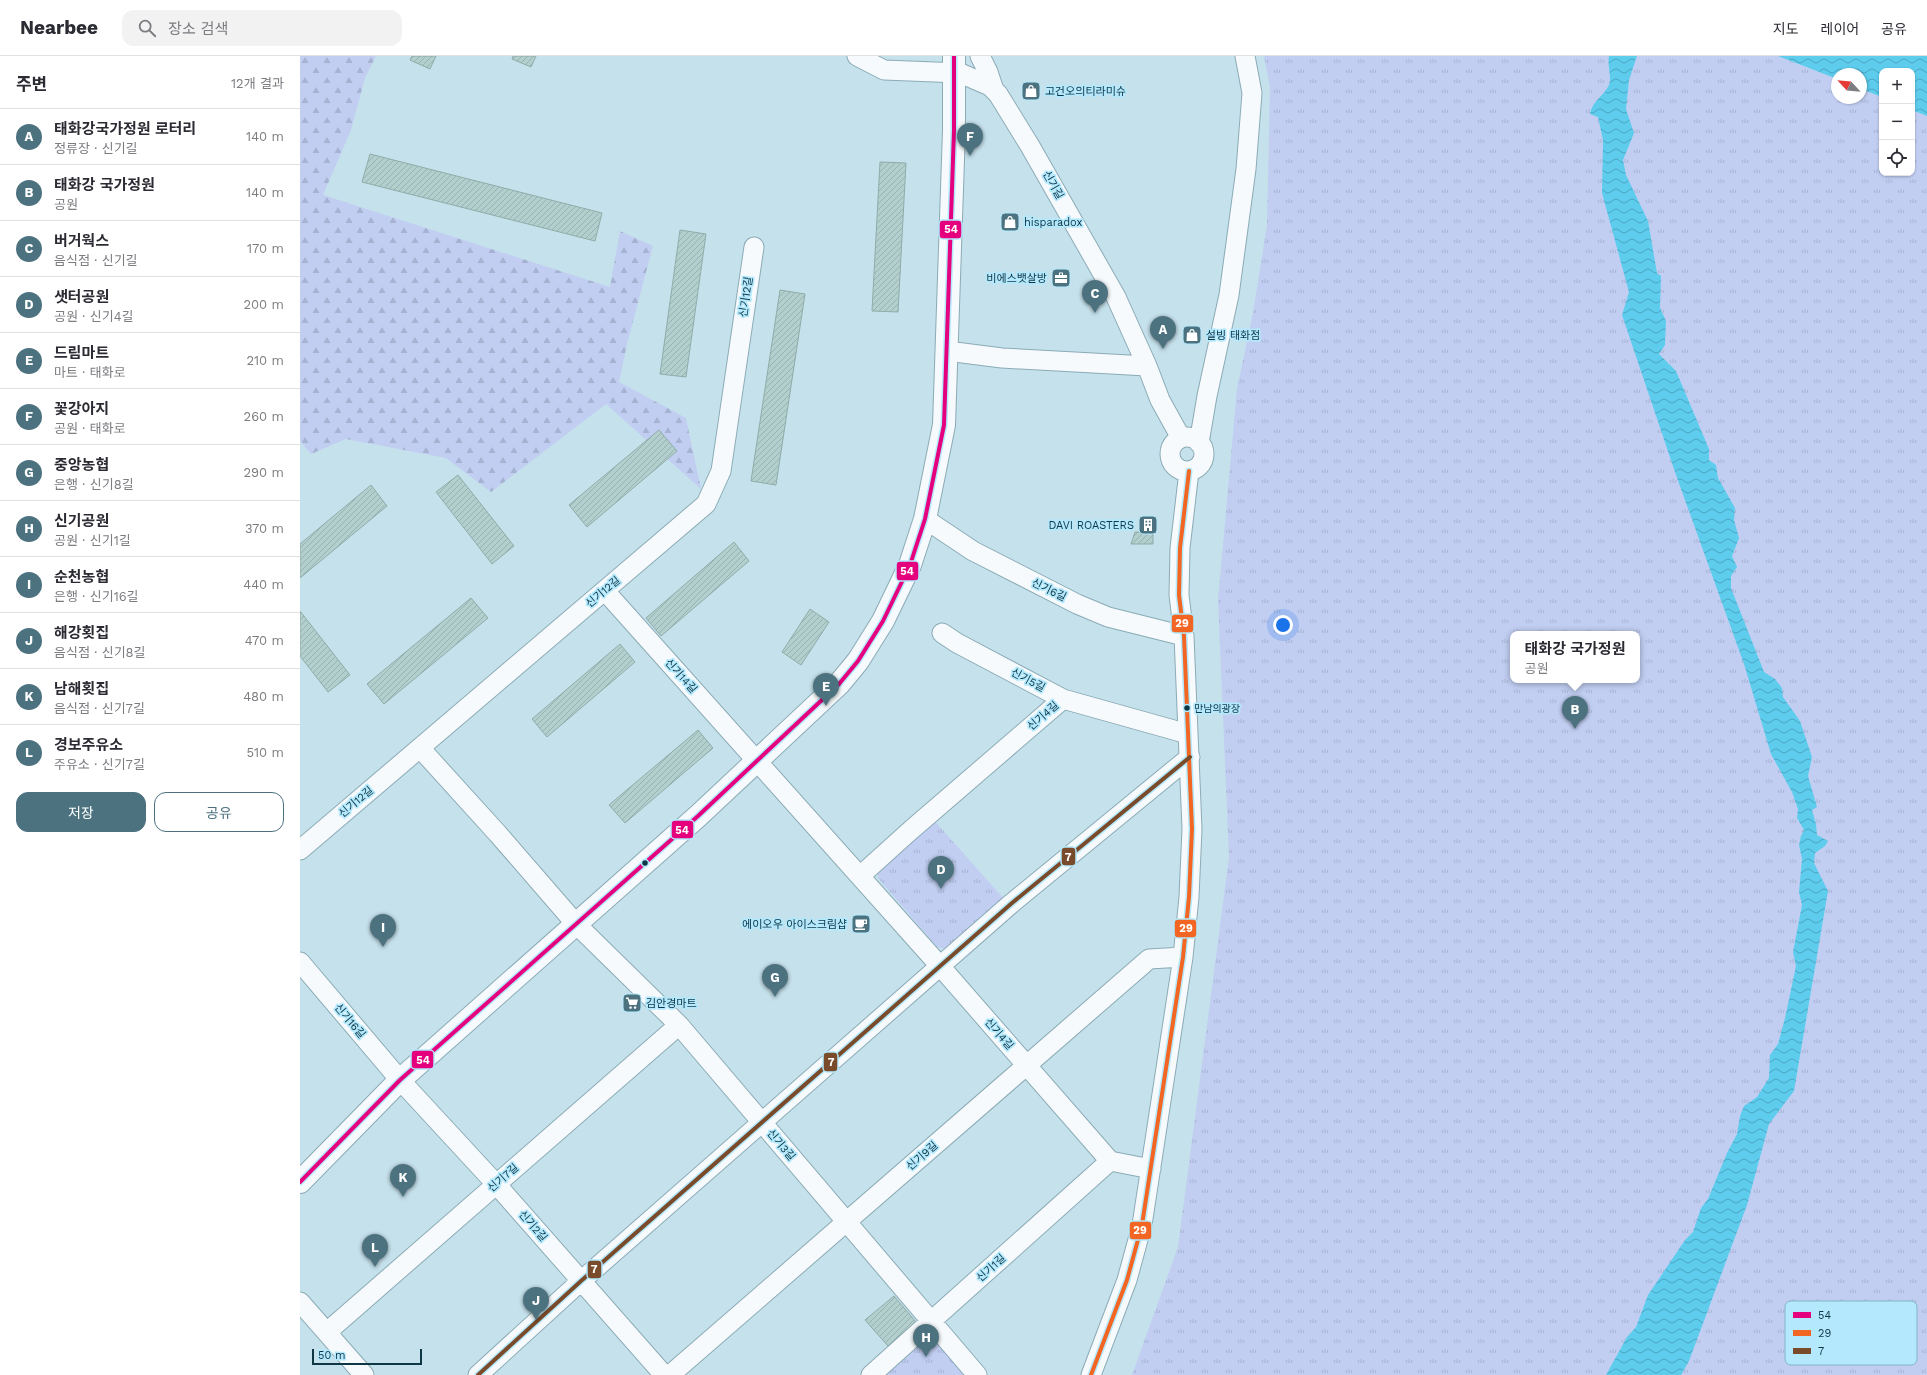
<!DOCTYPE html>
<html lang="ko">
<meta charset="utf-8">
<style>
body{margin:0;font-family:"Work Sans","Noto Sans KR",sans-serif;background:#f2f2f3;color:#2b2b33}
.controls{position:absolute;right:12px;top:12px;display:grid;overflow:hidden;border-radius:8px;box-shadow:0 1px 3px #0004}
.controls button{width:36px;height:36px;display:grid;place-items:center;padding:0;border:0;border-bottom:1px solid #e1e1e2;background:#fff;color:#2b2b33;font:20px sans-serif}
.compass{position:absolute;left:1531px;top:12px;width:36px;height:36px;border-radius:50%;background:#fff;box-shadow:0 1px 3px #0004;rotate:296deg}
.scale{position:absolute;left:12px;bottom:10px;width:110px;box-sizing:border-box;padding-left:4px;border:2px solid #0d3745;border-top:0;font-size:11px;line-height:14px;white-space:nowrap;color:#0d3745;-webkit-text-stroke:3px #b4e9fd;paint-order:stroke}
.you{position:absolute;left:983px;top:569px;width:14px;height:14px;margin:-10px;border:3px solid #fff;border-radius:50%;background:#1a73e8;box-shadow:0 0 0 6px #1a73e833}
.badge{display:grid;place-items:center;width:26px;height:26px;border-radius:50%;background:#4d727f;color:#fff;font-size:13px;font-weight:700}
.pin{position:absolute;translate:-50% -33px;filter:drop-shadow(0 1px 2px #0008)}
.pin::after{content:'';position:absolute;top:21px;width:14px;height:12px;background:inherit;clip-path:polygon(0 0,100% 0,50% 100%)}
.popup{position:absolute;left:1210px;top:575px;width:130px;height:52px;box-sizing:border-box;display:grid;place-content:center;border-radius:8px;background:#fff;filter:drop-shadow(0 1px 3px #0005);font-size:13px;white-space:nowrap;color:#7c7c81}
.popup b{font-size:15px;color:#2b2b33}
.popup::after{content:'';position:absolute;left:50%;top:100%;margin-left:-8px;border:8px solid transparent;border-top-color:#fff}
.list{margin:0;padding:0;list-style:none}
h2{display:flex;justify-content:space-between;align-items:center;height:52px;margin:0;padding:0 16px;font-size:17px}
h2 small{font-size:13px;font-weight:400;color:#7c7c81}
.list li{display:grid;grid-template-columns:26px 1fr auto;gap:12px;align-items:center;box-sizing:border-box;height:56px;padding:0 16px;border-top:1px solid #e1e1e2}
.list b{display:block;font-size:15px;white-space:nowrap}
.list p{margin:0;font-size:13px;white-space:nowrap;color:#7c7c81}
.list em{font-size:13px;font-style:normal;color:#7c7c81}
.actions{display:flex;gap:8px;padding:12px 16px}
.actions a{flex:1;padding:9px 0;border:1px solid #4d727f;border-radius:12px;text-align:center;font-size:14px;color:#4d727f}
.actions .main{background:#4d727f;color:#fff}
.icon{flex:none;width:22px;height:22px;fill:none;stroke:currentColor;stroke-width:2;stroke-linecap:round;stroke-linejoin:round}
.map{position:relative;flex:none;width:1627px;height:1319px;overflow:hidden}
header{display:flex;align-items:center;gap:24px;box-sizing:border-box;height:56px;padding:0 20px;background:#fff;border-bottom:1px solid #e1e1e2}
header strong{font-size:19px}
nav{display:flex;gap:22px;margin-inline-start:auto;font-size:14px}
.search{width:280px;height:36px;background:#f2f2f3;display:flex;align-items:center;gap:10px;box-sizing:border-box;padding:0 14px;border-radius:12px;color:#7c7c81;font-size:15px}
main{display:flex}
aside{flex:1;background:#fff}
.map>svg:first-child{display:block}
.forest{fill:url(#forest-firs)}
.park{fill:url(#park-tufts);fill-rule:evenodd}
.water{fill:url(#water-waves)}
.building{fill:url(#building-hatch);stroke:#8faca9}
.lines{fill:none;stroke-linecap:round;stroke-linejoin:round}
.minor-casing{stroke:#8babb6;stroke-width:21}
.major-casing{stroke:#8babb6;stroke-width:24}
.minor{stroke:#f6fafc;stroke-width:19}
.major{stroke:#f6fafc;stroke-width:22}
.bus-1-casing{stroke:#b4e9fd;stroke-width:7}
.bus-2-casing{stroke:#b4e9fd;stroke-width:7}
.bus-3-casing{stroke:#b4e9fd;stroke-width:7}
.bus-1{stroke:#e5007d;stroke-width:4}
.bus-2{stroke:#f26522;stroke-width:4}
.bus-3{stroke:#7a4b2a;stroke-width:4}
.bus-dot{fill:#0d3745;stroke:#b4e9fd;stroke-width:1.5}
.labels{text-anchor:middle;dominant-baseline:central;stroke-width:3.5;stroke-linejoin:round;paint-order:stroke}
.bus-label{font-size:10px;fill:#0d3745;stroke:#b4e9fd;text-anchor:start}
.poi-label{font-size:11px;fill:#0d3745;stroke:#b4e9fd;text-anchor:start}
.street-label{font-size:11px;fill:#0d3745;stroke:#b4e9fd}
.key{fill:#b4e9fd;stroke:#82b4c6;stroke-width:1}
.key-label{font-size:11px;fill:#0d3745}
.line-badge{stroke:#b4e9fd;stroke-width:1.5}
.badge-label{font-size:11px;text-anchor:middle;font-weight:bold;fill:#fff}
</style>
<header>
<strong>Nearbee</strong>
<div class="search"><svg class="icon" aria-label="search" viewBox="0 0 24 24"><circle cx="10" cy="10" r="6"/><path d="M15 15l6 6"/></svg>장소 검색</div>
<nav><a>지도</a><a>레이어</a><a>공유</a></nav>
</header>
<main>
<aside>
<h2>주변<small>12개 결과</small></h2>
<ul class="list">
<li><span class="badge">A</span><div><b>태화강국가정원 로터리</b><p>정류장 · 신기길</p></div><em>140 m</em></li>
<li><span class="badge">B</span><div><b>태화강 국가정원</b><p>공원</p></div><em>140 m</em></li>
<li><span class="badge">C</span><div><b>버거웍스</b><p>음식점 · 신기길</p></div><em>170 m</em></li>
<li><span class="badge">D</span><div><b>샛터공원</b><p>공원 · 신기4길</p></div><em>200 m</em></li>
<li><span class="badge">E</span><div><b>드림마트</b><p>마트 · 태화로</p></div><em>210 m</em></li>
<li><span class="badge">F</span><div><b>꽃강아지</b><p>공원 · 태화로</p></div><em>260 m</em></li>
<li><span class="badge">G</span><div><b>중앙농협</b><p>은행 · 신기8길</p></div><em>290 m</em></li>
<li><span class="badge">H</span><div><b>신기공원</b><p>공원 · 신기1길</p></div><em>370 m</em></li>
<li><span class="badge">I</span><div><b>순천농협</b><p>은행 · 신기16길</p></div><em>440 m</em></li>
<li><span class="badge">J</span><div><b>해강횟집</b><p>음식점 · 신기8길</p></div><em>470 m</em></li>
<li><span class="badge">K</span><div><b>남해횟집</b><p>음식점 · 신기7길</p></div><em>480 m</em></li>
<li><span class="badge">L</span><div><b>경보주유소</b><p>주유소 · 신기7길</p></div><em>510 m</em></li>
</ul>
<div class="actions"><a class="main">저장</a><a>공유</a></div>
</aside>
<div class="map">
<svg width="1627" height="1319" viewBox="0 0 1627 1319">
<defs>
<pattern id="forest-firs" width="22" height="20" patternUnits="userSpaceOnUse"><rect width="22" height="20" fill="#c1cef2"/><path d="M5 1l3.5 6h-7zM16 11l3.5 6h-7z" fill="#a5b2d1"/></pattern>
<pattern id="park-tufts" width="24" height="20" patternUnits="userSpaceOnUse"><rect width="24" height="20" fill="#c1cef2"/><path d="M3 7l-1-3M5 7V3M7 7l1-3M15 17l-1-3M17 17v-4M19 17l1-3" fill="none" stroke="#a5b2d1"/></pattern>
<pattern id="water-waves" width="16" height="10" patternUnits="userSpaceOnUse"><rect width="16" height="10" fill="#5dcced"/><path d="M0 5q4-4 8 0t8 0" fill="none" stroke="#4ba6c2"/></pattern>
<pattern id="building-hatch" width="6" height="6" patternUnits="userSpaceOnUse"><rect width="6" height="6" fill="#b2cfcd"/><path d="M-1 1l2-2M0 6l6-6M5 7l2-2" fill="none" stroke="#98b2b1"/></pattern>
</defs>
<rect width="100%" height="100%" fill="#c5e1ec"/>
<path class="forest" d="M0,0H76L65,22L51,74L23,139L310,231L320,175L353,190L327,288L319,326L386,362L401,433L306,348L191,436L146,402L46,383L11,398L0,385Z"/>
<path class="park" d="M964,0H1478L1537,23V42H1561V33L1582,41V117H1612V54L1627,60V1319H832L878,1191L929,801L918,544L937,333L953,257L967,169L970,31ZM1213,578H1337V624H1213Z
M632,762L704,843L648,893L637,891L578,822L577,810Z
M622,1283L636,1284L666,1319H580Z"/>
<path class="water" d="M1309,0H1337L1329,24L1326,53L1334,77L1323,104L1326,119L1348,165L1357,217L1361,220L1360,252L1366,265L1365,289L1359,298L1376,315L1409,393V404L1416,409L1418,422L1435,452L1434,464L1439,482L1432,500L1437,511L1431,520V532L1464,616L1475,623L1482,632L1483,641L1500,665L1512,701L1508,720L1517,751L1512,754L1516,768L1517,779L1528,785L1525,790L1515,797L1514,807L1528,835L1494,1035L1469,1068L1447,1149L1389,1305L1381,1319H1306L1327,1281L1336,1271L1348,1239L1385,1184L1393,1176L1401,1152L1408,1143L1427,1097L1437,1078L1440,1060L1444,1050L1457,1041L1469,1022L1470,999L1478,988L1485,962L1496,910L1493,896L1502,849L1499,836L1502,803L1499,789L1501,780L1504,774L1497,762L1498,753L1492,736L1471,698L1444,608L1376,419L1322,259L1329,236L1302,137L1303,84L1298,61L1290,58C1292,45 1304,40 1309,29C1312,20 1307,9 1309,0Z
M1478,0H1627V60L1612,54V15H1582V41L1561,33V18H1537V23Z"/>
<path class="building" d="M112,0H136L130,13L110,4Z
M213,0H236L231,11L212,3Z
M70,98L302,157L295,185L62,126Z
M580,106L606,107L598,256L572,255Z
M380,174L406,178L386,321L360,318Z
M480,234L505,238L476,429L451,425Z
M359,374L377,395L287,471L269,449Z
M158,419L214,490L192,508L136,436Z
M71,429L87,450L0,522V488Z
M843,463H853V488H831L835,476H842Z
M434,486L449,505L361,580L346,562Z
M171,542L188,562L84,648L67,628Z
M510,553L529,566L501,609L482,596Z
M0,555L50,619L28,636L0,600Z
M320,588L335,606L247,681L232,663Z
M398,674L413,692L325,767L309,749Z
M594,1240L616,1266L588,1290L565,1264Z"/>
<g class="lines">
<g class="minor-casing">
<path id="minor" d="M557,0L584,14L660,17L690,30L698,38L730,90L816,241L847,310L860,344L881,382
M680,0L688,16L694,34
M647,295L702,302L847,310
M870 398a17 17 0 1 1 34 0a17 17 0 1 1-34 0Z
M899,387L907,340L929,239L946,113L952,37L945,0
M625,463L673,495L777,548L808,561L884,580
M305,535L640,910L810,1105L851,1113
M642,577L657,587L763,643L888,678
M120,692L198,778L276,868L379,969L677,1319
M0,794L406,448L421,415L454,191
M560,820L611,774L763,643
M0,906L100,1024L196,1128L364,1319
M0,1246L64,1319
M27,1276L379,969
M178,1319L281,1225L712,847L890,701
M370,1319L849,903L883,901
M571,1319L810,1105
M791,1319L827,1224L842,1169L883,901L889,841L892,773L884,580L879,539L880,492L889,415"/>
</g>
<g class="major-casing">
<path id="major" d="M0,1126L100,1024L398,760L539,628L558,605L583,565L610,509L625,463L644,369L654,74V0"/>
</g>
<use href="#minor" class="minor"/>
<use href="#major" class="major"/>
<g class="bus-1-casing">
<path id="bus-1" d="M0,1126L100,1024L398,760L539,628L558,605L583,565L610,509L625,463L644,369L654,74V0"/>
</g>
<g class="bus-2-casing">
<path id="bus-2" d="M791,1319L827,1224L842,1169L883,901L889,841L892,773L884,580L879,539L880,492L889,415"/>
</g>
<g class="bus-3-casing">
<path id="bus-3" d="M178,1319L281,1225L712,847L890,701"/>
</g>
<use href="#bus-1" class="bus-1"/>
<use href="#bus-2" class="bus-2"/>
<use href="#bus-3" class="bus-3"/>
</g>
<defs>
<g id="shop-square" transform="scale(1)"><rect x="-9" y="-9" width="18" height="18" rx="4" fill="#4d727f" stroke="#b4e9fd"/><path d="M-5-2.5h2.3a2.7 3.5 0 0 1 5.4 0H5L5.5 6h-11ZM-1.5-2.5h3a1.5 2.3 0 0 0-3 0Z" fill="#fff"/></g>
<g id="office-square" transform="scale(1)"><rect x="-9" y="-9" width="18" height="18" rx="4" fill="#4d727f" stroke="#b4e9fd"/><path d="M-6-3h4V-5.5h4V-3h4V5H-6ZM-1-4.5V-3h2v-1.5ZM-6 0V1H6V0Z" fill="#fff"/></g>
<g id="building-square" transform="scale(1)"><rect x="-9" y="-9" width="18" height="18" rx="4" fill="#4d727f" stroke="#b4e9fd"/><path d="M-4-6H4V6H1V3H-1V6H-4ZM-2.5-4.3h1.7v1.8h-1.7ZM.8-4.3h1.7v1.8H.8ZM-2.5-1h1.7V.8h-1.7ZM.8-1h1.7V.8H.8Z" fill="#fff"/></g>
<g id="cafe-square" transform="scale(1)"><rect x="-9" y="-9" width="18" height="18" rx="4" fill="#4d727f" stroke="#b4e9fd"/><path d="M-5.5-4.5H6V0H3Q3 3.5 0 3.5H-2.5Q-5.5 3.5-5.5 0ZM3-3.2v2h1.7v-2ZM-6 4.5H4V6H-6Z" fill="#fff"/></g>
<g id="supermarket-square" transform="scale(1)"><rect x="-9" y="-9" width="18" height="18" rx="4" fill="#4d727f" stroke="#b4e9fd"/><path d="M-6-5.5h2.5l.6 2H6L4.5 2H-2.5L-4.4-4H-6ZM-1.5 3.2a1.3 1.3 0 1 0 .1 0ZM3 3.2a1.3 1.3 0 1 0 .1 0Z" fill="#fff"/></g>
</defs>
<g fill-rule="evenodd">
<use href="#shop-square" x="731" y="35"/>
<use href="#shop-square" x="710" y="166"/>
<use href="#office-square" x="761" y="222"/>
<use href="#shop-square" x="892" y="279"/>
<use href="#building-square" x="848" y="469"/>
<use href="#cafe-square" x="561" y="868"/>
<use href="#supermarket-square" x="332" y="947"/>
</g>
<g class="bus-dot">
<circle cx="887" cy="652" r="3.5"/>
<circle cx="345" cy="807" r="3.5"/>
</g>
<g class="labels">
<g class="bus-label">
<text x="894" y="652">만남의광장</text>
</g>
<g class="poi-label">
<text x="745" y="35">고건오의티라미슈</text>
<text x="724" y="166">hisparadox</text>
<text x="747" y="222" text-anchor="end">비에스뱃살방</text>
<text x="906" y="279">설빙 태화점</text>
<text x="834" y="469" text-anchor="end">DAVI ROASTERS</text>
<text x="547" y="868" text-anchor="end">에이오우 아이스크림샵</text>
<text x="346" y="947">김안경마트</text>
</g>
<g class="street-label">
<text transform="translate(753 129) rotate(60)">신기길</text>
<text transform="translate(446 241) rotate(-82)">신기12길</text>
<text transform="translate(749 534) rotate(26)">신기6길</text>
<text transform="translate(303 536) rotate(-40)">신기12길</text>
<text transform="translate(381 620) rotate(48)">신기14길</text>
<text transform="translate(728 624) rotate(28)">신기5길</text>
<text transform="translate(743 660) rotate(-41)">신기4길</text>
<text transform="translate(56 746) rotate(-40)">신기12길</text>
<text transform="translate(50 965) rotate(50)">신기16길</text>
<text transform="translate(699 978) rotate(49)">신기4길</text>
<text transform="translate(481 1089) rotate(50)">신기3길</text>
<text transform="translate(622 1100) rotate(-41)">신기9길</text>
<text transform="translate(203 1122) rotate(-41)">신기7길</text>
<text transform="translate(233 1170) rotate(49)">신기2길</text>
<text transform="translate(691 1212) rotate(-42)">신기1길</text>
</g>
</g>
<rect x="1485" y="1245" width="132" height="64" rx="6" class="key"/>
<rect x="1493" y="1256" width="18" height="6" fill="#e5007d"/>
<rect x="1493" y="1274" width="18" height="6" fill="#f26522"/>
<rect x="1493" y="1292" width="18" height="6" fill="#7a4b2a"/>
<g class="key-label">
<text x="1518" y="1263">54</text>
<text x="1518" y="1281">29</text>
<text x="1518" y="1299">7</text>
</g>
<g class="line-badge">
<rect x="639" y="164" width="23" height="19" rx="4" fill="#e5007d"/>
<rect x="596" y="505" width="23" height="20" rx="4" fill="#e5007d"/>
<rect x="871" y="558" width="23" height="19" rx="4" fill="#f26522"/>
<rect x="371" y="764" width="23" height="19" rx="4" fill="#e5007d"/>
<rect x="761" y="791" width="15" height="19" rx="4" fill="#7a4b2a"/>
<rect x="874" y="863" width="23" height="19" rx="4" fill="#f26522"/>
<rect x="111" y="994" width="23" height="19" rx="4" fill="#e5007d"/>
<rect x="523" y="996" width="15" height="20" rx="4" fill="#7a4b2a"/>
<rect x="829" y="1165" width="23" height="19" rx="4" fill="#f26522"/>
<rect x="287" y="1204" width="15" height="19" rx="4" fill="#7a4b2a"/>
</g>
<g class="badge-label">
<text x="651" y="177">54</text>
<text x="607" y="519">54</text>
<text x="882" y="571">29</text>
<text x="382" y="778">54</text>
<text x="768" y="805">7</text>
<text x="886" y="876">29</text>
<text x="123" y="1008">54</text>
<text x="531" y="1010">7</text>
<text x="840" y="1178">29</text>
<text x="294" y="1217">7</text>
</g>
</svg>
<div class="controls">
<button>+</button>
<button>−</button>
<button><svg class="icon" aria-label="locate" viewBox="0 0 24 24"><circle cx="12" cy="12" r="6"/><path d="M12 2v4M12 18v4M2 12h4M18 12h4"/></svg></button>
</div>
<svg class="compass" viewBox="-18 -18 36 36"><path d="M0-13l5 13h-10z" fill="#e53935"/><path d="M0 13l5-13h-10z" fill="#7c7c81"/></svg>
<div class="scale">50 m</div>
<div class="you"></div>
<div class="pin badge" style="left:863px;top:293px">A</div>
<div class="pin badge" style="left:1275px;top:673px">B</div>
<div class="popup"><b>태화강 국가정원</b>공원</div>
<div class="pin badge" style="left:795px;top:257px">C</div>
<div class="pin badge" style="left:641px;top:833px">D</div>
<div class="pin badge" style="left:526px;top:650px">E</div>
<div class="pin badge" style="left:670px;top:100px">F</div>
<div class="pin badge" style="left:475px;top:941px">G</div>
<div class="pin badge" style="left:626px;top:1301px">H</div>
<div class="pin badge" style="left:83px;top:891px">I</div>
<div class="pin badge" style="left:236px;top:1264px">J</div>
<div class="pin badge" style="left:103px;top:1141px">K</div>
<div class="pin badge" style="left:75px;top:1211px">L</div>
</div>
</main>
